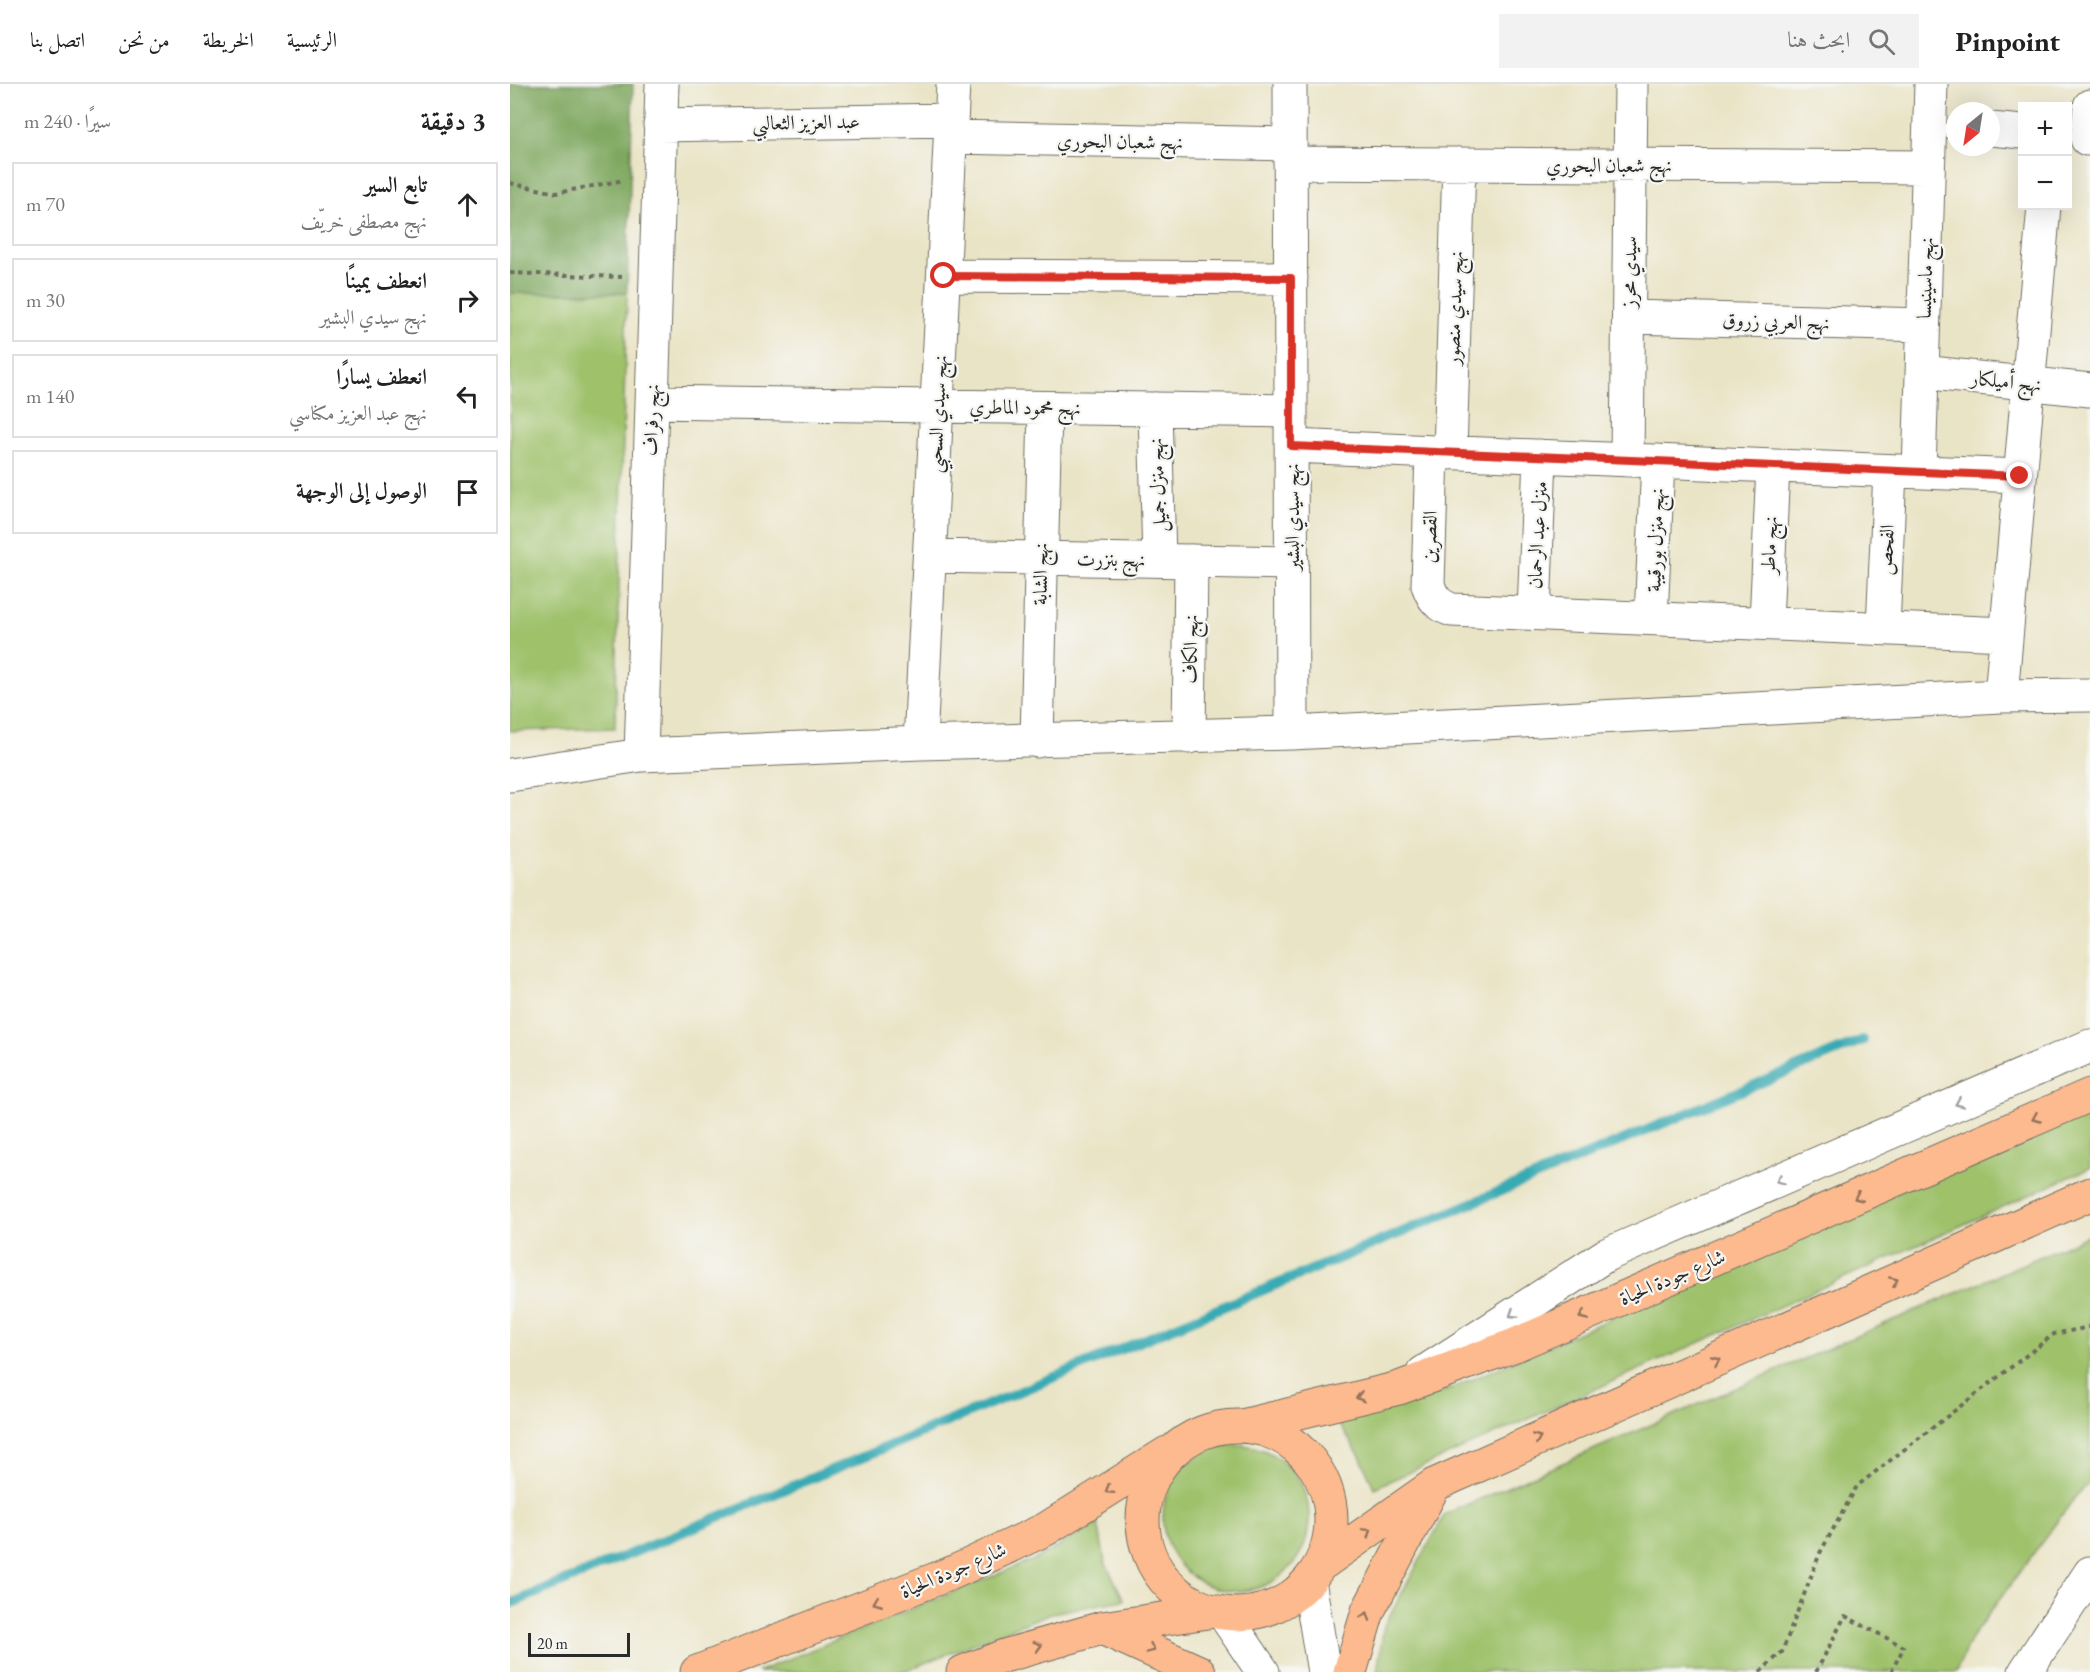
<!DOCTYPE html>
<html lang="ar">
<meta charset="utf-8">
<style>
body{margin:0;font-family:"EB Garamond",Amiri,serif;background:#f2f2f2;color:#222;direction:rtl}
.controls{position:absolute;right:18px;top:18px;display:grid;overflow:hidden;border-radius:0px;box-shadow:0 6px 24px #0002}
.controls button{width:54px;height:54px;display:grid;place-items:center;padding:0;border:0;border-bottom:2px solid #e0e0e0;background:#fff;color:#222;font:30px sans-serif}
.compass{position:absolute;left:1436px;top:18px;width:54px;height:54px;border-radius:50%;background:#fff;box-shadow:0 6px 24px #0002;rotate:210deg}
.scale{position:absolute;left:18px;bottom:15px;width:102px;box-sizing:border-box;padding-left:6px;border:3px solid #2b2b2b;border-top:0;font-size:16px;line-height:21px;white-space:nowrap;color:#2b2b2b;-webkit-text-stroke:4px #f6f6f2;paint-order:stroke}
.stop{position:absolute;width:18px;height:18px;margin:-14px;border:4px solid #d93025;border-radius:50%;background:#fff}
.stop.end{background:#d93025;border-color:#fff;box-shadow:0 2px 6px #0008}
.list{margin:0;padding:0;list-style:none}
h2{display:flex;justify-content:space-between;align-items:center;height:78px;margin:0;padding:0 24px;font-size:26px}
h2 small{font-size:20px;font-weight:400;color:#767676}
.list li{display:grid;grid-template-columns:39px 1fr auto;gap:18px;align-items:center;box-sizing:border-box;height:84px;margin:0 12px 12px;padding:0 12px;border:2px solid #e0e0e0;border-radius:0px}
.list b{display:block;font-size:22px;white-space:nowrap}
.list p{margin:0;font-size:20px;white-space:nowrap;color:#767676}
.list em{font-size:20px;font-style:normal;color:#767676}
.icon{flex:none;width:33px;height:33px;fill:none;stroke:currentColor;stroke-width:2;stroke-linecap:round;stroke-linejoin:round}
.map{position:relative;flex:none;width:1580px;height:1588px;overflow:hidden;direction:ltr}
header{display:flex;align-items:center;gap:36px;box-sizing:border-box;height:84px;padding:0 30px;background:#fff;border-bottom:2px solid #e0e0e0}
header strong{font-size:28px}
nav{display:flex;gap:33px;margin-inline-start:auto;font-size:21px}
.search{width:420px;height:54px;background:#f2f2f2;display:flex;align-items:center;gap:15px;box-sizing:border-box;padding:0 21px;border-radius:0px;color:#767676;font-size:22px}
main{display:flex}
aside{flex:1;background:#fff}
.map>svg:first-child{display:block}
.green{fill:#9ec16b;stroke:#64764b;stroke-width:1.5}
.forest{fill:#7ea75f;stroke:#546945;stroke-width:1.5}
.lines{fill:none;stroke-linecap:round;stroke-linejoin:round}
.stream{stroke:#39aab4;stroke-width:10}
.minor-casing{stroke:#6e6c61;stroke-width:35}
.highway-casing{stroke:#6e6c61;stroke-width:35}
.path{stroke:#6e6c61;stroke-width:4;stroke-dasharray:4.5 4.5;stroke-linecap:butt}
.minor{stroke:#fff;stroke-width:33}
.highway{stroke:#fcba8e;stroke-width:33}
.oneway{stroke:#a0a0a0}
.oneway2{stroke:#94725c}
.route{stroke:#d93025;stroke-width:8}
.labels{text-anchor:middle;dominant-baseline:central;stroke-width:4.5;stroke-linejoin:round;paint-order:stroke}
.street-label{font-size:20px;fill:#2b2b2b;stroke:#f6f6f2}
</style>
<header>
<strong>Pinpoint</strong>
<div class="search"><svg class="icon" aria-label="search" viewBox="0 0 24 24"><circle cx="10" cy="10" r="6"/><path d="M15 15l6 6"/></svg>ابحث هنا</div>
<nav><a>الرئيسية</a><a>الخريطة</a><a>من نحن</a><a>اتصل بنا</a></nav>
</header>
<main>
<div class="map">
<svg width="1580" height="1588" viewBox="0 0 1580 1588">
<rect width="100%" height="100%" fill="#f6f6f2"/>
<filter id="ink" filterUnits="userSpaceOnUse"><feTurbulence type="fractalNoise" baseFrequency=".0167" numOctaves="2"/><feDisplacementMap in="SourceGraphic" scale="12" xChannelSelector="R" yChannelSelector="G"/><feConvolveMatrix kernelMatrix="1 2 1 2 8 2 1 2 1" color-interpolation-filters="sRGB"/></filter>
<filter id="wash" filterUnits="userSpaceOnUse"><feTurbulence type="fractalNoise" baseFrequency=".008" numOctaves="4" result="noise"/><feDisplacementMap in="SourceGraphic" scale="24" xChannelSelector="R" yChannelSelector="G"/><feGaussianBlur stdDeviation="1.35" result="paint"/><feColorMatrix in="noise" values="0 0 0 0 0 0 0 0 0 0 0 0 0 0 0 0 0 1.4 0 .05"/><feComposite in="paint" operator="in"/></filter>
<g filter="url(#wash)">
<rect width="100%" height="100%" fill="#eae4c6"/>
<path class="green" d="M117,209L105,644L0,647V209Z
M1580,1023V1084L864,1404L851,1374L827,1337L945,1303Z
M1580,1151V1399L1566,1412L1461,1554L1446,1588H867L874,1542L935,1430Z
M653 1434a73 73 0 1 1 146 0a73 73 0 1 1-146 0Z
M588,1440L595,1478L614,1516L541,1529L392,1588H247L525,1475Z"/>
<path class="forest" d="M0,0H123L117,209H0Z"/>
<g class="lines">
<path class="stream" d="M0,1520L1353,956"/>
</g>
</g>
<g filter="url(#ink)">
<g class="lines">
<g class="minor-casing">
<path id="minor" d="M780,0L782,649
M150,41L441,36
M1481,45L1512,48
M441,53L780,60
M1577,55L1580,22
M780,79L1418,83
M434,192L781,194
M1119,233L1413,241
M1412,288L1580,306
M142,318L781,327
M645,325L649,476
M781,362L1510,392
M922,368L918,501C923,515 928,521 942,526L1496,550
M940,369L949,80
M1117,376L1121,0
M1409,388L1421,0
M420,472L782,479
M1024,529L1030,372
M1141,534L1148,377
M1256,539L1263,382
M1373,544L1380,387
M1491,612L1534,122
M679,653L681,477
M527,657L535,324
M410,659L443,0
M131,671L152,0
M0,691L131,671L410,659L782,649L1491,612L1580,611
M913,1289L1096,1171L1580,962
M799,1497L814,1588
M713,1529L753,1588
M1515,1588L1580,1489"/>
</g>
<g class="highway-casing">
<path id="highway" d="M732,1342L889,1304L1005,1261L1580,1011
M633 1436a94 94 0 1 1 188 0a94 94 0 1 1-188 0Z
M809,1482L924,1401L1580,1110
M592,1544L689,1588
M187,1588L444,1488L536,1445L657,1369
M453,1588L494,1572L592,1544L704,1527
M840,1588L858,1527L921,1407"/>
</g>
<path class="path" d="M0,99L46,109L114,96
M0,189L112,193
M1250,1588L1272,1568L1310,1469L1347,1402L1544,1250L1580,1243
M1306,1588L1335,1532L1394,1563L1381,1588"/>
<use href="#minor" class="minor"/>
<use href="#highway" class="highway"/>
</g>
<defs><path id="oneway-chevron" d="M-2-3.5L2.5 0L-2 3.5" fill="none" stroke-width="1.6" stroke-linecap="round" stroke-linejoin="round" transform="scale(1.5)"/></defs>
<g class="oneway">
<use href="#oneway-chevron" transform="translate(1449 1019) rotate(157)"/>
<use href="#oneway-chevron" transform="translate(1270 1096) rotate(157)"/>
<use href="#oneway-chevron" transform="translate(1003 1230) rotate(147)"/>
</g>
<g class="oneway2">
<use href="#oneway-chevron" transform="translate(1526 1034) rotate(156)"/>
<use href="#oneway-chevron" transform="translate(1348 1113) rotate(157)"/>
<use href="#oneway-chevron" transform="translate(1384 1197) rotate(-24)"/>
<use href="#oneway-chevron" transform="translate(1073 1232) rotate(157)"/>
<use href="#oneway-chevron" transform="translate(1206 1276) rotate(-24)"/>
<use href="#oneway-chevron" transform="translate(850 1313) rotate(166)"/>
<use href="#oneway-chevron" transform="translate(1027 1354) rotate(-23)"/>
<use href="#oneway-chevron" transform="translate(599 1406) rotate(148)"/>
<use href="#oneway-chevron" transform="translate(857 1448) rotate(-35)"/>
<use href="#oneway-chevron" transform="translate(367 1518) rotate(158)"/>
<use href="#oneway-chevron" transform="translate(856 1532) rotate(-71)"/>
<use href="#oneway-chevron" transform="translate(528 1562) rotate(-16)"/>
<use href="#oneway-chevron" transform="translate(641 1565) rotate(24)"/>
</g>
</g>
<g class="lines" filter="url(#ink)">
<path class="route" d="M434,192L781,194V362L1510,392"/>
</g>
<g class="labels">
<g class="street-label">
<text transform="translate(296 38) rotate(-1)">عبد العزيز الثعالبي</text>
<text transform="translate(610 57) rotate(1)">نهج شعبان البحوري</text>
<text x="1099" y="81">نهج شعبان البحوري</text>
<text transform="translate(1119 188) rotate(-89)">سيدي محرز</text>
<text transform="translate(1415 194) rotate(-88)">نهج ماسينيسا</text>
<text transform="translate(944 224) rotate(-88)">نهج سيدي منصور</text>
<text transform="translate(1266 237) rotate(2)">نهج العربي زروق</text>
<text transform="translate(1496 297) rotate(6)">نهج أميلكار</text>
<text transform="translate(515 323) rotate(1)">نهج محمود الماطري</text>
<text transform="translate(427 330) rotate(-87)">نهج سيدي السحبي</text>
<text transform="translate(141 336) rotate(-88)">نهج رفراف</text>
<text transform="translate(647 401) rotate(-92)">نهج منزل جميل</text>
<text transform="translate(782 433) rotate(-90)">نهج سيدي البشير</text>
<text transform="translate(1027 451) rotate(-87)">منزل عبد الرحمان</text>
<text transform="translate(919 453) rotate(-88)">القصرين</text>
<text transform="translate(1145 456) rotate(-88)">نهج منزل بورقيبة</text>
<text transform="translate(1259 461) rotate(-87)">نهج ماطر</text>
<text transform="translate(1376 466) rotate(-88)">الفحص</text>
<text transform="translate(601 475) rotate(1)">نهج بنزرت</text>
<text transform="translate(530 490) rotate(-89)">نهج الشابة</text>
<text transform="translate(680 565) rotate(-89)">نهج الكاف</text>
<text transform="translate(1162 1193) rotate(-23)">شارع جودة الحياة</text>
<text transform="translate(443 1486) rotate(-23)">شارع جودة الحياة</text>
</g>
</g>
</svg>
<div class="controls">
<button>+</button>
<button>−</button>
</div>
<svg class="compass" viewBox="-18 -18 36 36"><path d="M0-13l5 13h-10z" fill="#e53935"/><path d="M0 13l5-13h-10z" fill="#767676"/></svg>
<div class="scale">20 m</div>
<div class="stop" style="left:434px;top:192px"></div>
<div class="stop end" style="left:1510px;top:392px"></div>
</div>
<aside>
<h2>3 دقيقة<small>سيرًا · 240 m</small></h2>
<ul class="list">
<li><svg class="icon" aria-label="ahead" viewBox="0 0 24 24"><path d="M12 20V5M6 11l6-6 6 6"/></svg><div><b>تابع السير</b><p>نهج مصطفى خريّف</p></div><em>70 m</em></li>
<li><svg class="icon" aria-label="right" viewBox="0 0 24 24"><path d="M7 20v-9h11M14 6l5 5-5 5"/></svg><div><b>انعطف يمينًا</b><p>نهج سيدي البشير</p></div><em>30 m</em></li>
<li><svg class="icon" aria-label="left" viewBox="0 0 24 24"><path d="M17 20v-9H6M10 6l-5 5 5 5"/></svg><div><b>انعطف يسارًا</b><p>نهج عبد العزيز مكناسي</p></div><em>140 m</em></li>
<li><svg class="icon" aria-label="arrive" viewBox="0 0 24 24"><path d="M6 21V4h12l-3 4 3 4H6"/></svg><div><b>الوصول إلى الوجهة</b></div></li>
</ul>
</aside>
</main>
